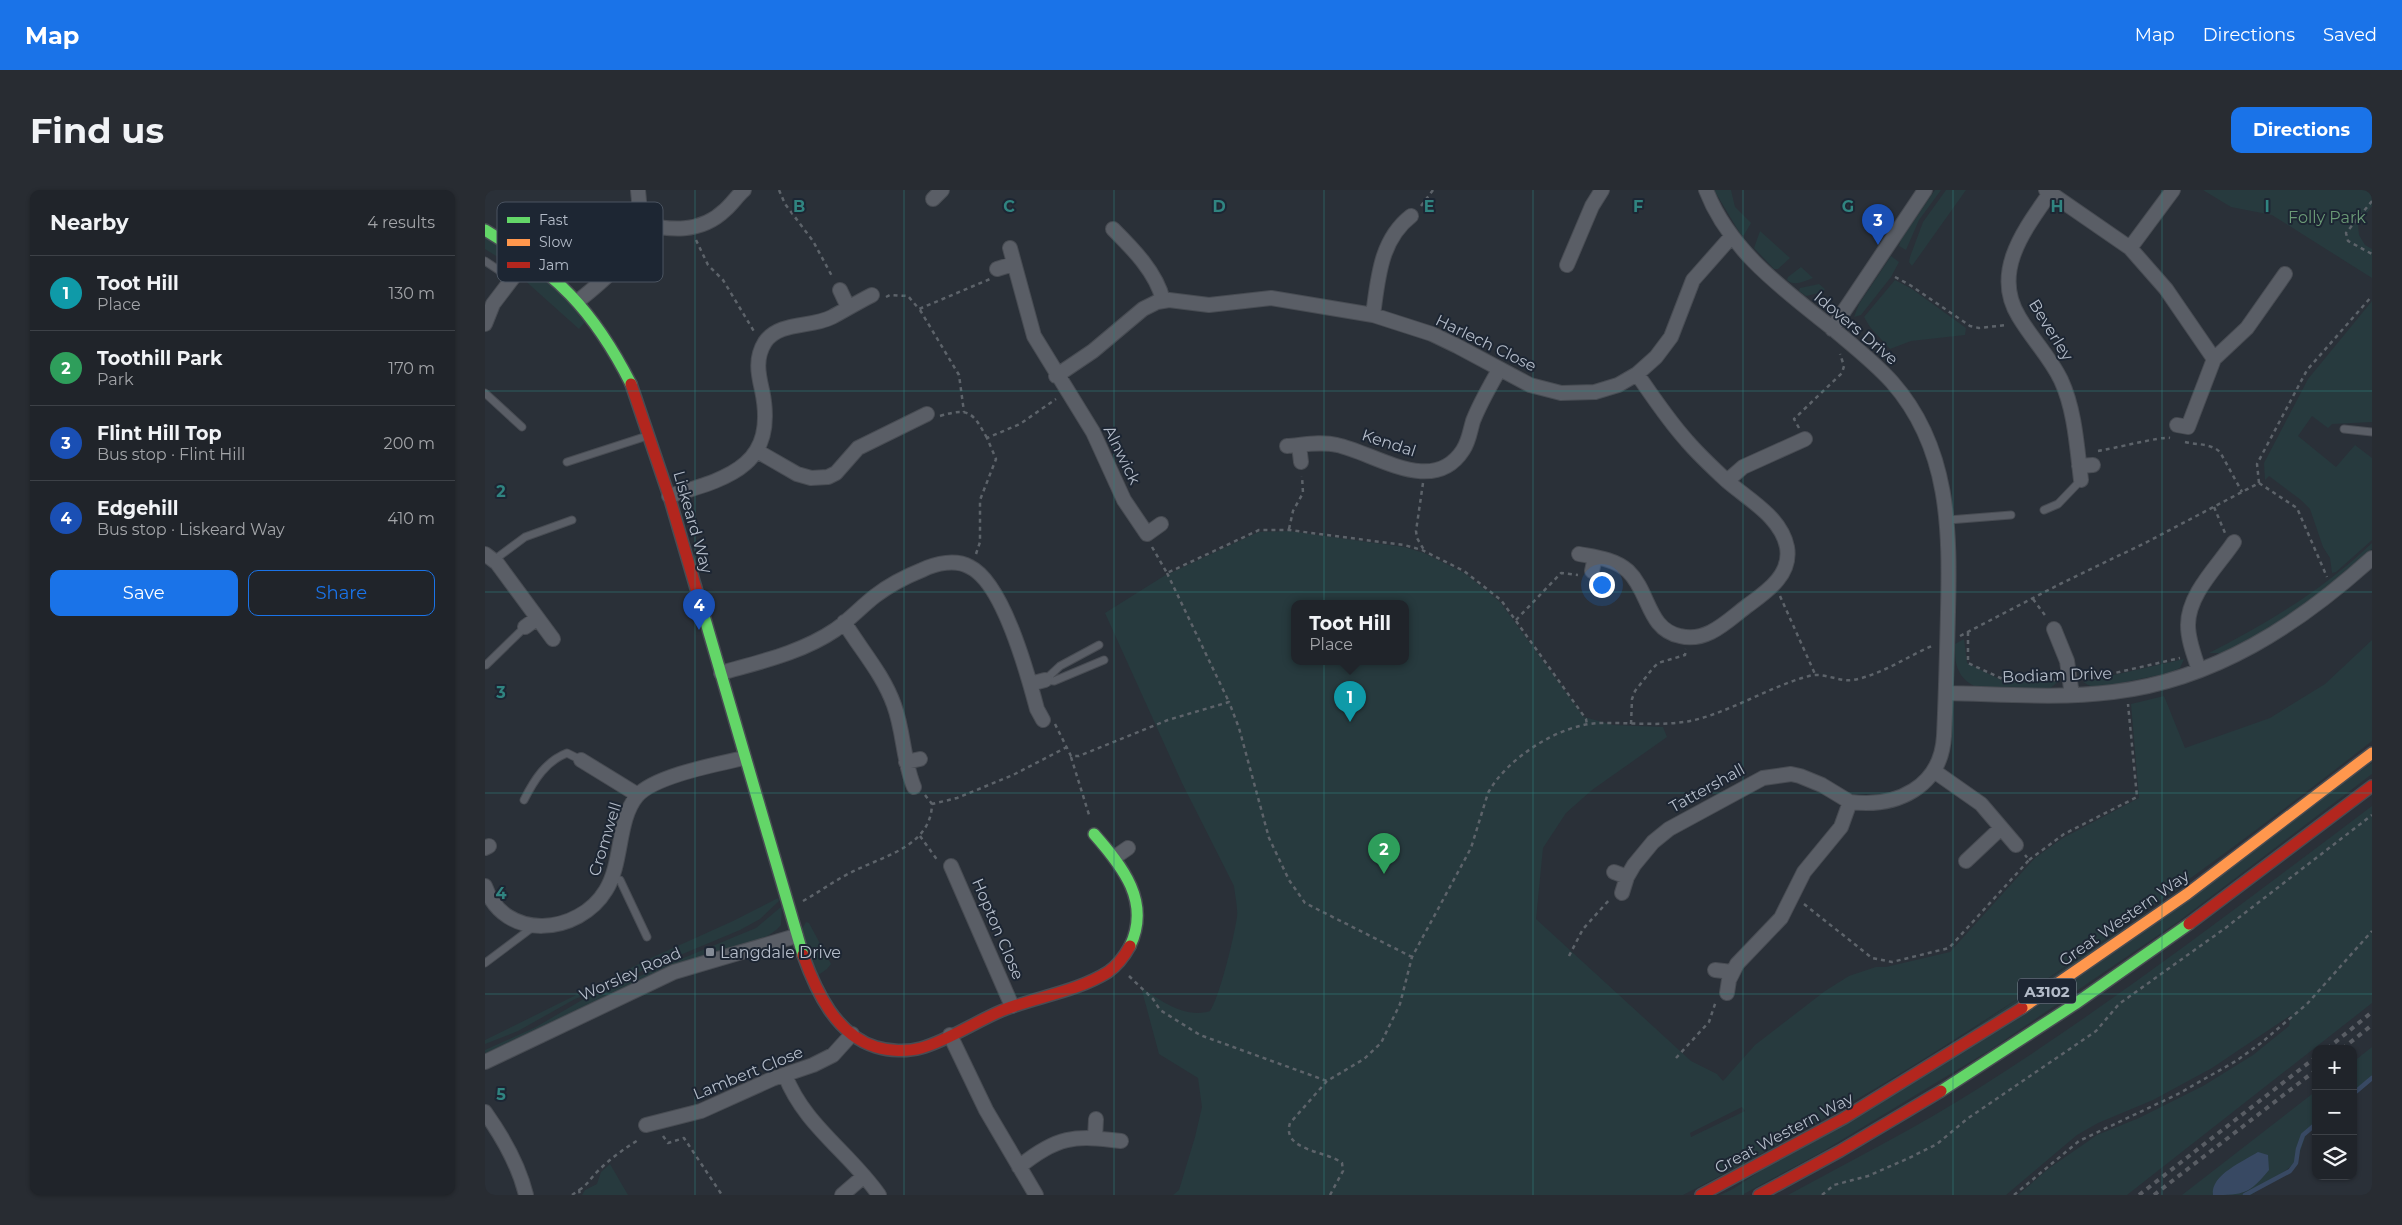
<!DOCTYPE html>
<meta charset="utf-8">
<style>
body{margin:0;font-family:Montserrat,sans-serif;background:#282c32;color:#f1f3f6}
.controls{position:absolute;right:15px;bottom:15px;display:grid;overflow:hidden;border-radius:10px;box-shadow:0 1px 4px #0004}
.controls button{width:45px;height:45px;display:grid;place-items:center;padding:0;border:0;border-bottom:1px solid #3d4147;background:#20242a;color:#f1f3f6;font:25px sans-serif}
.you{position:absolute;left:1116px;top:394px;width:18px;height:18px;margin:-12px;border:4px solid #fff;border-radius:50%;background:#1a73e8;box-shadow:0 0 0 8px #1a73e833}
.badge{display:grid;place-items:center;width:32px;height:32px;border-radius:50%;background:#1a73e8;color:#fff;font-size:16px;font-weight:700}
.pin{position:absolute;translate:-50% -41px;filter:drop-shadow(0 1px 2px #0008)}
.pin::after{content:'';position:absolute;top:26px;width:18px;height:15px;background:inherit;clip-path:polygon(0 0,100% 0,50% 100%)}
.popup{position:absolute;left:806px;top:410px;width:118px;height:65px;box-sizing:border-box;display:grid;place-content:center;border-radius:10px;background:#20242a;filter:drop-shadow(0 1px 4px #0005);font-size:16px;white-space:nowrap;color:#a2a4a8}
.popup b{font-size:19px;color:#f1f3f6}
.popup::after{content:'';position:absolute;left:50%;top:100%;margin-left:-10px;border:10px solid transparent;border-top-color:#20242a}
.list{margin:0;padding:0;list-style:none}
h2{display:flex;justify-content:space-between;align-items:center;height:65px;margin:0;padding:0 20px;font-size:21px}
h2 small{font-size:16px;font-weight:400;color:#a2a4a8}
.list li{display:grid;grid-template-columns:32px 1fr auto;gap:15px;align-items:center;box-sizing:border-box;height:75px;padding:0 20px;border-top:1px solid #3d4147}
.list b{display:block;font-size:19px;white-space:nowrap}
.list p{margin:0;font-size:16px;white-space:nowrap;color:#a2a4a8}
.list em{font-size:16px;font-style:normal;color:#a2a4a8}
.actions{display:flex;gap:10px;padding:15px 20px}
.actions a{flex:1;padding:11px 0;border:1px solid #1a73e8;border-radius:10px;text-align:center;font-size:18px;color:#1a73e8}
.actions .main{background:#1a73e8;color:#fff}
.icon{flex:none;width:28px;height:28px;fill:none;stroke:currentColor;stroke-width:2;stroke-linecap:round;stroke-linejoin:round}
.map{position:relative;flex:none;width:1887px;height:1005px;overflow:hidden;border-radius:10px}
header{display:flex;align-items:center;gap:30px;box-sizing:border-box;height:70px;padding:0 25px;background:#1a73e8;color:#fff}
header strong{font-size:24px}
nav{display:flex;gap:28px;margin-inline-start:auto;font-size:18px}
.intro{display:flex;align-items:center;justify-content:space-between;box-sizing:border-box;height:120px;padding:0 30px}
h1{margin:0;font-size:35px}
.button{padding:12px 22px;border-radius:10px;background:#1a73e8;color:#fff;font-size:18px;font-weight:700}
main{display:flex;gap:30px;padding:0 30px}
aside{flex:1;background:#20242a;border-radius:10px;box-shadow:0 1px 4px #0004}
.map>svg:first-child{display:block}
.green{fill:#273a3e;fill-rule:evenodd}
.water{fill:#384963}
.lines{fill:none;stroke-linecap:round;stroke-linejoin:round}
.stream{stroke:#384963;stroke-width:4.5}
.lane-casing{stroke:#484c53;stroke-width:9}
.street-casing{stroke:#484c53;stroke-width:16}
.fast-casing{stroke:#484c53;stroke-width:14}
.slow-casing{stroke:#484c53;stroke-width:14}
.jam-casing{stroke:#484c53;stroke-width:14}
.path{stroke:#5d636a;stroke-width:2.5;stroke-dasharray:4 4;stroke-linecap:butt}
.lane{stroke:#5a5e66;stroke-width:7}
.street{stroke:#5a5e66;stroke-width:14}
.fast{stroke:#63d668;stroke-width:11}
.slow{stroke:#ff974d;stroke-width:11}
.jam{stroke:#b3261e;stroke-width:11}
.rail{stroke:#595d64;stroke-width:4;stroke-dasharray:5 5;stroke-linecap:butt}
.grid{fill:none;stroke:#308480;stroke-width:1;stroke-opacity:0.55}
.poi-dot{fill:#848b96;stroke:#1d2633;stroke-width:2}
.labels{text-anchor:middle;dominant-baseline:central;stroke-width:4;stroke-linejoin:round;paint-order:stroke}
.shield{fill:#1d2633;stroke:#878f9c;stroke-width:1}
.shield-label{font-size:15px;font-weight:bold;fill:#b4bcc9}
.park-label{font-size:16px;fill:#6b9a76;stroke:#1d2633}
.street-label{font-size:16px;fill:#b4bcc9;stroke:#1d2633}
.poi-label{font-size:16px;fill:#b4bcc9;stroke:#1d2633;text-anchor:start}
.key{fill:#1d2633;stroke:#4a5360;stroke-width:1}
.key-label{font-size:14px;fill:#b4bcc9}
.grid-label{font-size:16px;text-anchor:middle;font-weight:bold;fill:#308480;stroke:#1d2633;stroke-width:4;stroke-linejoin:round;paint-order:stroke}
</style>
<header>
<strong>Map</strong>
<nav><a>Map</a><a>Directions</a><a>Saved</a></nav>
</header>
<div class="intro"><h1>Find us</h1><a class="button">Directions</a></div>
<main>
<aside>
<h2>Nearby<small>4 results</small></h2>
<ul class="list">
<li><span class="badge" style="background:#0f9aa8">1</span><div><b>Toot Hill</b><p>Place</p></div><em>130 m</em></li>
<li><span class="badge" style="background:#2e9e5b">2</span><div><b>Toothill Park</b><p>Park</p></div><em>170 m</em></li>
<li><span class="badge" style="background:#1a4fb4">3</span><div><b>Flint Hill Top</b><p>Bus stop · Flint Hill</p></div><em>200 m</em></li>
<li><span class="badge" style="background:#1a4fb4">4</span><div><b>Edgehill</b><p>Bus stop · Liskeard Way</p></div><em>410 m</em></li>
</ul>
<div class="actions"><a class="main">Save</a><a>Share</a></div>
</aside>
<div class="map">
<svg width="1887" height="1005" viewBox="0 0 1887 1005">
<rect width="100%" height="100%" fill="#2a3038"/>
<path class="green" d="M1229,0H1246L1250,17L1266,33L1259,45H1256Z
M1450,0H1456L1434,30L1421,60L1414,56L1416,50Z
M1461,0H1481L1427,76L1424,72L1425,67L1438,32Z
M1718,0H1887V16L1873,35L1874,45L1880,55L1887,59V88L1787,25L1746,17Z
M1275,41L1305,68L1293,79H1289L1269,58Z
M0,46L26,65L27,76L0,59Z
M1406,66L1414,72L1406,87L1376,125L1369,127L1374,114Z
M1316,77L1328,88C1320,91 1309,97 1302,90L1303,87Z
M44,83C63,84 88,118 100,132L94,139L36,87Z
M1410,90L1427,99L1481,138L1480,145L1426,151L1405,159L1385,137L1379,127Z
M1334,94L1340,99L1338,102L1321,106L1314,101L1315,98Z
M1887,111V232L1847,234L1843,238L1827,226L1813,246L1851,277L1870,255L1887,268V350L1851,382L1847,383L1845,368L1838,357L1825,319L1816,310L1784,286L1780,290L1779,273L1823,189Z
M804,341L919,357L939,363L981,384L1015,412L1099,527L1128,535L1178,537L1182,547L1107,600L1081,623L1058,658L1051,729L1206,871L1232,884L1238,891L1270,855L1340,801L1364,786L1391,777H1401L1465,762L1550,668L1578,648L1654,608L1646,514L1679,506L1700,558L1785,528L1840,494L1887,450V551C1670,721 1444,880 1198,1005H688L694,1000L710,947L717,917L713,888L674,864L656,797C676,811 700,829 725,821C735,806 749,747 752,727C753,718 750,706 749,696L697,593L620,423L679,386L754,351L774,342ZM810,413H920V471H810ZM1257,917L1260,921L1206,947L1205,943Z
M1887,353V359L1807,426L1740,463H1724C1783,433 1839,399 1887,353Z
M1479,449L1482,473L1520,492H1573L1564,499L1494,498C1473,490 1469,475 1470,454Z
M1699,469L1695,478L1684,483L1616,497H1607L1598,492Z
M1887,573V584L1694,731L1505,860L1335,963L1257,1005H1235L1248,999Z
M1887,616V813L1642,1005H1533L1563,979L1612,945L1654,928L1718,896L1768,865L1804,836L1806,825L1727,878L1668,910L1613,933L1592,945L1521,1005H1303C1367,970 1433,937 1494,898C1631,811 1758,713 1887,616Z
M293,708L294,711L275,729L255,740L90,809L33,841L0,854V850L166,768L248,731Z
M297,716L296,735C281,753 252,756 230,763C150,787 76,830 0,865V860L51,837L97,810L271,738Z
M321,732L324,733L346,774L342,779L332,786L317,739Z
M1887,857V888L1868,903V872Z
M1831,901V933L1823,939L1811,973L1766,1005H1697Z
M125,974L143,1005H97L100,1000L112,994L116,982Z"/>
<path class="water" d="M1773,962L1783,965L1784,980C1764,1004 1759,1005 1728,1005C1725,985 1759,971 1773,962Z"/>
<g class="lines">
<path class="stream" d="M1868,904L1887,888
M1760,1005L1805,981L1811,973L1813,959L1818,945L1831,934"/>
<g class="lane-casing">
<path id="lane" d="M0,71L27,89
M0,203L37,237
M1859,239L1887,242
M82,272L162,246
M1559,320L1573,314L1596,290
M1463,330L1526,325
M9,370L40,347L87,330
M614,455L575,476L560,490L569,491L619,470
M1,475L40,437
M39,610C49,590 61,571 82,563L96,570
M127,689L135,690L162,747
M0,773L48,737"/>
</g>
<g class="street-casing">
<path id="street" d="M1221,0C1244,60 1298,99 1347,138C1367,155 1389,172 1407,192C1465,258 1465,340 1463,422C1462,463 1461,505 1459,546C1456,597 1412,618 1365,612L1356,637L1319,682L1296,728L1252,774L1244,790L1242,803
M1561,0L1645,58L1681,99L1729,169L1703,237L1692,235
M1565,3C1540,39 1506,82 1534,127C1547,149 1565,167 1576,190C1590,220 1592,258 1596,290
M448,9L457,0
M154,34C185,40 215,44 240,20C247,14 252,6 259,0
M628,39C648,59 671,82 678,110
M525,58L549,146L608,242L639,310L662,344L676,334
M1645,58L1688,0
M1082,75L1107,16L1117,0
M512,79L528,74
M355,100L363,117
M93,111C117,92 148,67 154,35C156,24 154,12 153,0
M888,125C893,89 895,50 926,26
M0,134L8,114L43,68
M1347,139L1440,0
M1729,169L1762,138L1800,84
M571,186L608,161L658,119L672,112L684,110L724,115L786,108L888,125L947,144L972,156L1045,195L1076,203L1110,202L1133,195L1152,184L1171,167L1186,147L1208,90L1246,47
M814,255L816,272
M802,256C817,255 836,251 852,255C890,263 948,307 978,260C984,251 985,241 988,231C995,213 1005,196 1014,180
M272,261L312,284L326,288L343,287L351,283L373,258L442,224
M1594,276L1608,275
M1242,291L1258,277L1320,249
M184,306C244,288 293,276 277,200C273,183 270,168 280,152C295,131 326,138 347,127C360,120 373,112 387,105
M0,364L12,373L68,449
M1094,364C1110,367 1130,369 1143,381C1165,402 1162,439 1195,446C1222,453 1242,431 1262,416C1281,402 1307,385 1302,357C1296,327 1264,310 1242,291C1228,278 1214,265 1202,251C1183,230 1168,207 1152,184
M1107,381L1110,367
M359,432C376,460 398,484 409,515C419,542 418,571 429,597
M40,437L51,429
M1569,439L1582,471L1587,505
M1714,480C1709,465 1703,450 1703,435C1703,404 1733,376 1749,352
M236,483C274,472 316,463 350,440C364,430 376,417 390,406C403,396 422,386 437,380C451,373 471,369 485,377C518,393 543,485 552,519L558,530
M545,494L560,490
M1461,503C1516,504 1572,509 1628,502C1729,490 1813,435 1887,368
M96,570L153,605
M421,572L435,569
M1449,581L1496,614L1531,655
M0,658L4,656
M630,667L643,658
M1481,671L1516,638
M466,676L527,816
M1129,682L1142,687
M0,696C19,752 94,745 121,700C138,672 132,630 152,606C169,586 233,574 259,568
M1137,703L1142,687L1149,675L1168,652L1184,639L1278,588L1306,584L1315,586L1337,595L1365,612
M1230,780L1247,782
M465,845L501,920L551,1005
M0,872L189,782L311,746
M300,885C319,935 364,962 394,1005
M0,922C17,946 34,976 41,1005
M161,935L216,921L287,889L328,875L348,865L367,844
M610,948L611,929
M534,977C572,946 589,945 636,951
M357,1005L379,986"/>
</g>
<g class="fast-casing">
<path id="fast" d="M0,40C71,83 108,119 146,194
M213,405L318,765
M609,644C638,677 666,712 645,756
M1456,901L1590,814L1704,734"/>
</g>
<g class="slow-casing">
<path id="slow" d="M1537,818L1702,704L1887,563"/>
</g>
<g class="jam-casing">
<path id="jam" d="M146,194L184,306L213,405
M1704,734L1887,596
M318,765C331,801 351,845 391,857C404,861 422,862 436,858C462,851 490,832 516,821C550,807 591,802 623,782C633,775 639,767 645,756
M1216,1005L1359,928L1537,818
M1274,1005L1355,961L1456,901"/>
</g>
<path class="path" d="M294,0L300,14L328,51L348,88
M1887,11L1861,43L1863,51L1887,64
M936,16L948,0
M211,50L223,75L238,90L270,143
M1410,87L1425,95L1485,136L1494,138L1522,135
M401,107L405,105L423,106L434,119L505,89
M435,120L474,185L479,222
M455,226C485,217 488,223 502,248
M1314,238L1309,229L1357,183L1359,176L1355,164
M1700,252C1712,255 1725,253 1735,262L1757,302
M1613,261C1627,259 1677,246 1685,248
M938,293L931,341L932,348L939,360
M1774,293L1812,318L1842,387
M1729,317L1740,343
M804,339L808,321L818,303L817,286
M667,357L682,383L774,340H804L919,355L937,360L979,381L1016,410L1101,529L1102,535
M491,364L495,352V310L511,269L502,248L535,234L571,209
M682,383L744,512
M1295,406L1330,484
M1548,409L1562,428
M1031,430L1076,383L1093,385
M1483,442V473L1522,491
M1475,446L1575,394L1662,352L1774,293L1772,274L1822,180L1887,106
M1608,488L1695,468
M1550,490H1572
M570,534L586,566H594L683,530L744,512L754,538L784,648L804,690L820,713L927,767
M1146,534L1147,509L1150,501L1168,478L1173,473L1200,465L1201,459
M586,567L605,628
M440,605L447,614
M435,646L453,671
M1544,670L1579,644L1652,607L1643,514
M318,711C336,701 353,688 371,680C402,665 446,655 447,614L472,608L528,585L582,557
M1319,714L1387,768L1407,772L1464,758L1544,670L1540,665
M1084,766L1098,739L1125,709
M644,786L668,809L675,820L715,845L842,891
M1191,868L1224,832L1231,811
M178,946L183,953L199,948L237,1005
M94,1000C103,995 106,987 114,980C126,968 140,958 155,949
M87,1005L94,1000L95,1005
M845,1005L858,981L857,973C843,961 796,961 805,933L842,891L879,869L896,853L915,814L927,767L986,658L1003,603C1022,568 1075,534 1115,533C1149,532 1184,538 1217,528C1254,517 1287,496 1324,486C1339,482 1353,492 1368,490C1396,485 1423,466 1449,455
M1337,1005L1349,995L1383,986L1424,968L1452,954L1482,929L1611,841L1634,814L1739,739L1887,625
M1529,1005L1594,951L1693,904L1751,871L1776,853L1822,814L1887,741"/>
<use href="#lane" class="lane"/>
<use href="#street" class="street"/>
<use href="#fast" class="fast"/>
<use href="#slow" class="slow"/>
<use href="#jam" class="jam"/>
<path class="rail" d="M1842,859L1887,822
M1857,859L1887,835
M1654,1005L1831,867
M1669,1005L1831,880"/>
</g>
<path class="grid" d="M210,0V1005M419,0V1005M629,0V1005M839,0V1005M1048,0V1005M1258,0V1005M1468,0V1005M1677,0V1005M0,201H1887M0,402H1887M0,603H1887M0,804H1887"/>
<rect class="poi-dot" x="220" y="757" width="10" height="10" rx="2.5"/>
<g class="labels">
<rect class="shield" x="1533" y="788.5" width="58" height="25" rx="4"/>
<g class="shield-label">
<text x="1562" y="801">A3102</text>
</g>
<g class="park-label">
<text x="1842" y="27">Folly Park</text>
</g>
<g class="street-label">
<text transform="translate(1371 138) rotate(40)">Idovers Drive</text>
<text transform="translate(1566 140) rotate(58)">Beverley</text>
<text transform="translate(1001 153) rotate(26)">Harlech Close</text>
<text transform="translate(904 253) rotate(18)">Kendal</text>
<text transform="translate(637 265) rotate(64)">Alnwick</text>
<text transform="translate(208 332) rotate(74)">Liskeard Way</text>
<text transform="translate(1572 485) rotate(-2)">Bodiam Drive</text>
<text transform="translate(1222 598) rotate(-29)">Tattershall</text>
<text transform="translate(120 649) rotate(-73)">Cromwell</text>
<text transform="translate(1639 728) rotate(-35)">Great Western Way</text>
<text transform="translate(513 739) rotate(67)">Hopton Close</text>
<text transform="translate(145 784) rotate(-24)">Worsley Road</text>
<text transform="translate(263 883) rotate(-22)">Lambert Close</text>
<text transform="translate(1299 943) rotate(-28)">Great Western Way</text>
</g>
<g class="poi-label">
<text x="235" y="762">Langdale Drive</text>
</g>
</g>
<rect x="12" y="12" width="166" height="80" rx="8" class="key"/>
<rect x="22" y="27" width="23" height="6" fill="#63d668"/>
<rect x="22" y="49" width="23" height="7" fill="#ff974d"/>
<rect x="22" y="72" width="23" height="6" fill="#b3261e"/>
<g class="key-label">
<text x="54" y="35">Fast</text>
<text x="54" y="57">Slow</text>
<text x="54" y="80">Jam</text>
</g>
<g class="grid-label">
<text x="314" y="22">B</text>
<text x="524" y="22">C</text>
<text x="734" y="22">D</text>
<text x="944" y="22">E</text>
<text x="1153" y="22">F</text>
<text x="1363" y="22">G</text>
<text x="1572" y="22">H</text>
<text x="1782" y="22">I</text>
<text x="16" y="307">2</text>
<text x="16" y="508">3</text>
<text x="16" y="709">4</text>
<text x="16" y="910">5</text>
</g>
</svg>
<div class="controls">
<button>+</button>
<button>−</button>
<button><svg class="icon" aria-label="layers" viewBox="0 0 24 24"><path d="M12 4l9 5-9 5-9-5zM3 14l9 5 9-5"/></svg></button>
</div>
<div class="you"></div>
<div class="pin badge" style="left:865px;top:532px;background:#0f9aa8">1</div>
<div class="popup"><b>Toot Hill</b>Place</div>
<div class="pin badge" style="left:899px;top:684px;background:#2e9e5b">2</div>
<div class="pin badge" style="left:1393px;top:55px;background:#1a4fb4">3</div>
<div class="pin badge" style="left:214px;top:440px;background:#1a4fb4">4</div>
</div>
</main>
